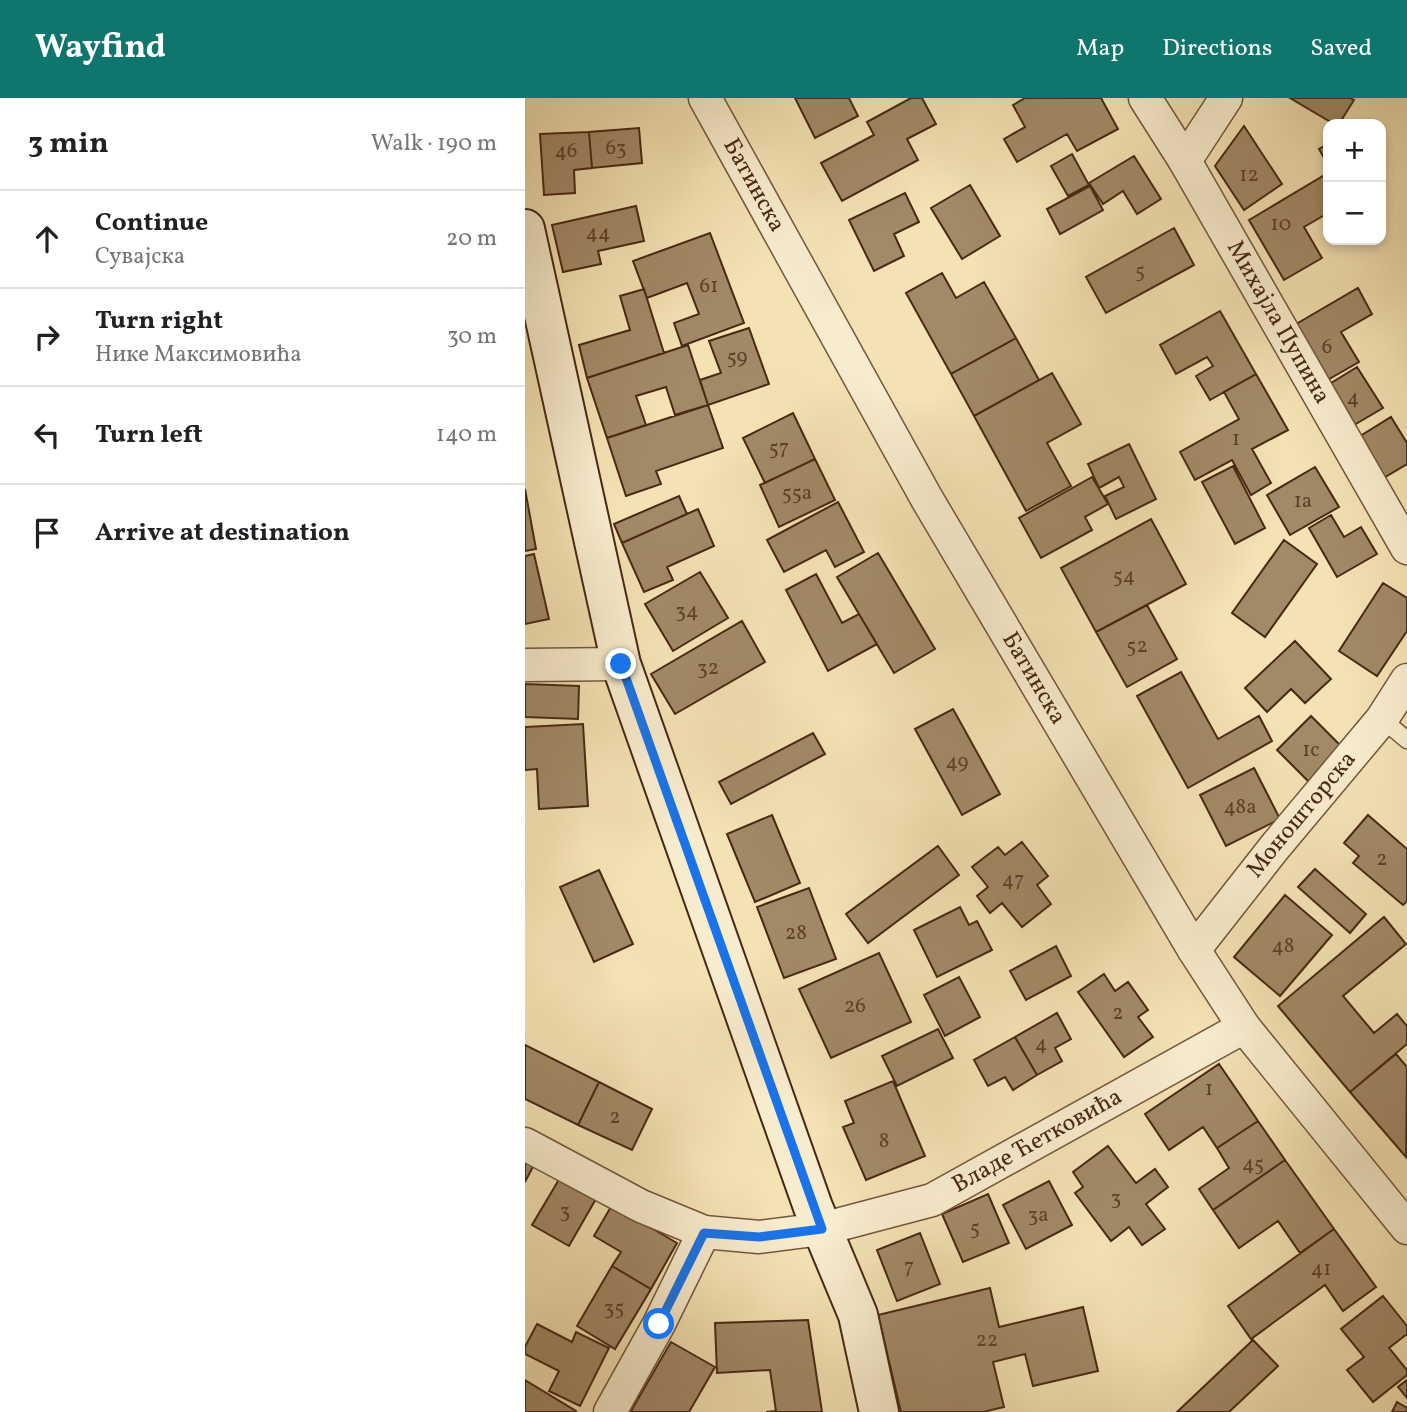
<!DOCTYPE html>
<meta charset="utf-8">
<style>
body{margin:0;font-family:Vollkorn,serif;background:#f6f6f6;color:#202124}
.controls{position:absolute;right:21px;top:21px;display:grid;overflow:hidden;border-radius:14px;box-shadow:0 4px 10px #0003}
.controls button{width:63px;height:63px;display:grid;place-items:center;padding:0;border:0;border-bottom:2px solid #e0e0e0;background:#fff;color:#202124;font:35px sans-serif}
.stop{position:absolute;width:21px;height:21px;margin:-16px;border:5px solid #1a73e8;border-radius:50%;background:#fff}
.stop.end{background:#1a73e8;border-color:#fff;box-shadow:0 2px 7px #0008}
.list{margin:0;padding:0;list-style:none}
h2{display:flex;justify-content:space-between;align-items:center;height:91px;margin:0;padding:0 28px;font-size:30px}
h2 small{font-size:23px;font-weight:400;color:#757577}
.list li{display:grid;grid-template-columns:46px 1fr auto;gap:21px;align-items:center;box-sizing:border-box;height:98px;padding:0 28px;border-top:2px solid #e0e0e0}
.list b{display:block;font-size:26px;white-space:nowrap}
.list p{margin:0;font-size:23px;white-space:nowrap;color:#757577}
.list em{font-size:23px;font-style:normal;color:#757577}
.icon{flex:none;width:38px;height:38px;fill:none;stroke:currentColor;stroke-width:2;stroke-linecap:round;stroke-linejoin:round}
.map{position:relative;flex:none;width:882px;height:1314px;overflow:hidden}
header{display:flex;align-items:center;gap:42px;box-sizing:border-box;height:98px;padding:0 35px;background:#0f766e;color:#fff}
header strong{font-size:33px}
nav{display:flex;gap:38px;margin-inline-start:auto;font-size:24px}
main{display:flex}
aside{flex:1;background:#fff}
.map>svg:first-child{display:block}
.building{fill:#a28967;stroke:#492813;stroke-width:2}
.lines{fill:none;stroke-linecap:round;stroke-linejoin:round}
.lane-casing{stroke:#74563b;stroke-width:19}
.street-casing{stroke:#74563b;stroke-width:35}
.secondary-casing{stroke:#492813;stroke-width:42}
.lane{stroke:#f8ecce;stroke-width:16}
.street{stroke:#f8ecce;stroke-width:32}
.secondary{stroke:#f8ecce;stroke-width:38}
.route{stroke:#1a73e8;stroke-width:9}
.labels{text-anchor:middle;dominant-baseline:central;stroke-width:6;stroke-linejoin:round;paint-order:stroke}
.number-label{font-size:21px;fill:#5f4028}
.street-label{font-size:24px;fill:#492813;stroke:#f8ecce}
</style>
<header>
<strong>Wayfind</strong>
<nav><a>Map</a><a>Directions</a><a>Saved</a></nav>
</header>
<main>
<aside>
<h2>3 min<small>Walk · 190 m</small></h2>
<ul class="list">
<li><svg class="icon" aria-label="ahead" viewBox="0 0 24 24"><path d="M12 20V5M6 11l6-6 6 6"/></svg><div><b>Continue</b><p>Сувајска</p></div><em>20 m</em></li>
<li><svg class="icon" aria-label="right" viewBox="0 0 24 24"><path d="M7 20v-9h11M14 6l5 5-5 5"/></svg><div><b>Turn right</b><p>Нике Максимовића</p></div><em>30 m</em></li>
<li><svg class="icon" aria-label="left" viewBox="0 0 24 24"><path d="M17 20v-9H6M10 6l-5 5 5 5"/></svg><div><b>Turn left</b></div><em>140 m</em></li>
<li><svg class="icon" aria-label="arrive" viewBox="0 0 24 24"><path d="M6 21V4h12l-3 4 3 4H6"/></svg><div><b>Arrive at destination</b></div></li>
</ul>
</aside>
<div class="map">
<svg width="882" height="1314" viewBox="0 0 882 1314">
<rect width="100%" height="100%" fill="#f4e2b4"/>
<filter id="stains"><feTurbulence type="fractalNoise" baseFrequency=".00286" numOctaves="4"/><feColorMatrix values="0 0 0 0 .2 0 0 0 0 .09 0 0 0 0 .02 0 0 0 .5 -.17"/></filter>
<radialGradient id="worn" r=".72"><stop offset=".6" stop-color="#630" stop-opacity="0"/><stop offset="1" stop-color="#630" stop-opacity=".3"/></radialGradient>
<path class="building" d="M270,0H324L333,18L290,40Z
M386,0H397L411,26L382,41L393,62L317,103L296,65L349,37L342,24Z
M500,0H576L593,31L552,53L542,36L492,64L479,41L500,29L488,7Z
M765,0H825L829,2L814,26H809Z
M719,28L757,86L719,112L690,68Z
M114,30L117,65L67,70L64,34Z
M64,34L67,70L49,72L50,95L19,97L15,36Z
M803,46V67L794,51Z
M547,56L564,87L543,98L526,68Z
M609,58L636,101L612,116L598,93L578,106L564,85Z
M803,75V115L779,129L797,160L759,182L724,122Z
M445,87L475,138L437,161L406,110Z
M565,88L578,112L535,136L522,111Z
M380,95L394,124L369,136L379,158L349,173L324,122Z
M111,108L119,143L73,153L76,166L38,174L27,127Z
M649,130L669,167L581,215L561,179Z
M185,135L219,225L157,248L149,225L174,216L162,185L122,200L108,163Z
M417,175L431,200L459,184L491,240L426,276L381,195Z
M833,190L847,216L816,234L834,264L799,284L766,229Z
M119,191L139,255L62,280L54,247L105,232L95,198Z
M695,213L731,276L685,302L671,278L688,268L682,259L651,276L635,247Z
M224,230L244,286L183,307L175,282L196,275L184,243Z
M491,240L514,282L449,318L426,276Z
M163,247L183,307L150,317L141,289L111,298L121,327L82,340L62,280Z
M832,269L858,310L824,330L798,290Z
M527,275L556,326L522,345L546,388L501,413L449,318Z
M731,276L763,332L727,351L746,385L726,397L707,362L670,382L655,354L714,321L699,294Z
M183,307L198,350L131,373L136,386L101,398L82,340Z
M268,315L290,361L240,385L218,340Z
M866,319L882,345V366L857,381L832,340Z
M604,346L631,401L591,421L580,398L599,389L594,379L574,390L563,366Z
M290,361L310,402L254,429L235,387Z
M708,368L740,430L710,446L677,384Z
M790,369L814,409L765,437L742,397Z
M567,379L583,406L560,419L567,432L516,460L494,420Z
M0,391L11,451L0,453Z
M154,398L162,416L97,445L89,426Z
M313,404L339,454L310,469L301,452L259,474L242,442Z
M173,411L189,448L142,469L148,482L119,494L97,445Z
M806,417L819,439L836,429L852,456L812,479L784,430Z
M626,421L661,486L571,534L536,470Z
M759,442L792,466L740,539L707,515Z
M353,455L410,551L369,575L312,479Z
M9,456L24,521L0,526V458Z
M175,474L203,520L148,553L120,506Z
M291,476L317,525L334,516L352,546L303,573L261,492Z
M858,485L882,500V533L852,578L814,553Z
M622,507L652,561L602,589L571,534Z
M217,523L240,564L150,616L126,576Z
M770,543L806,581L780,605L766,591L742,614L720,590Z
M656,574L693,641L734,618L747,643L663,690L612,598Z
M0,586L54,588L53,621L0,619Z
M428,611L475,696L437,717L390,631Z
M786,618L819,651L785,685L752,652Z
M58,626L63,708L14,711L12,671L0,672V629Z
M288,635L300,656L206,706L194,684Z
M729,670L755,721L701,748L675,697Z
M247,717L275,785L230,804L202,736Z
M843,717L882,751V803L878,807L828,765L834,758L819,745Z
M497,744L523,778L512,787L526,806L497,829L477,805L465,815L452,798L463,789L447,769L473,749L480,757Z
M413,748L434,777L343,845L321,816Z
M790,771L841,816L825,835L773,789Z
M74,772L108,846L69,864L35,789Z
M284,790L311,861L259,880L232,809Z
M760,797L807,837L755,898L709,859Z
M435,809L444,827L452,823L467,852L412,879L389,832Z
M859,819L881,846L818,898L849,935L872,916L882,928V946L825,994L753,908Z
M531,848L546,878L501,902L485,873Z
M354,855L386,924L306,960L274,891Z
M579,876L590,893L603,884L623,912L613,919L628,939L599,959L553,894Z
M434,879L455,919L420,938L399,897Z
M532,915L546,941L530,950L537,963L512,977L490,939Z
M413,931L428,960L372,988L357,958Z
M490,939L512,977L488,992L480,979L463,988L449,962Z
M0,947L74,984L53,1027L0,1001Z
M871,956L882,969L881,1059L825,994Z
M694,966L733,1023L692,1050L678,1029L644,1052L620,1016Z
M368,983L400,1058L341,1082L318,1029L329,1025L320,1003Z
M74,984L127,1011L107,1052L53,1027Z
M733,1023L760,1062L688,1112L674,1091L704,1070L692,1050Z
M583,1048L611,1085L630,1071L643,1089L621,1106L640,1131L617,1147L604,1129L586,1143L550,1095L558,1089L548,1074Z
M0,1057L11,1063L0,1084Z
M760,1062L809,1131L775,1155L753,1123L714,1150L688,1112Z
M36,1078L72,1099L44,1148L7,1127Z
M524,1083L547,1127L501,1151L478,1107Z
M463,1096L484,1145L438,1164L417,1116Z
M87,1107L152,1145L126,1191L87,1168L96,1154L69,1138Z
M809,1131L851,1189L818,1213L800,1187L726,1241L703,1208Z
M395,1135L415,1186L372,1203L352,1152Z
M87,1168L126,1191L90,1251L52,1228Z
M465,1190L474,1229L558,1209L573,1273L508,1288L500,1256L468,1264L479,1309L458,1314H376L353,1217Z
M858,1198L882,1228V1236L864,1250L882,1272V1277L848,1304L822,1272L839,1259L816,1231Z
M283,1222L297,1314H241L251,1313L245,1272L192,1275L190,1225Z
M12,1226L47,1244L51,1234L84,1250L55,1308L24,1293L34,1273L0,1256V1249Z
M728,1242L753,1268L704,1314H652Z
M146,1244L190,1269L164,1314H108L106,1313Z
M0,1282L51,1313L50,1314H0Z
M882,1282V1300L873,1289Z
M872,1304L882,1310V1314H867Z"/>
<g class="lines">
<g class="lane-casing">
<path id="lane" d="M857,621L882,642"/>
</g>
<g class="street-casing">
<g id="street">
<path id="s1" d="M180,0L402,401L669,852L719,929L882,1130"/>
<path id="s2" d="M620,0L660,63L882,450"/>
<path d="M660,63L701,0"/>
<path d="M0,567L96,566"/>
<path id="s3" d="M669,852L749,750L857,621L882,582"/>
<path id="s4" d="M0,1046L116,1108L179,1134L234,1139L297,1131L407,1102L719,929"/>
<path d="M85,1314L134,1226L179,1134"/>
</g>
</g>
<g class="secondary-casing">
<path id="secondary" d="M0,131L96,566L288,1109L333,1217L354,1314"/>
</g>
<use href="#lane" class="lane"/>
<use href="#street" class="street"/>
<use href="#secondary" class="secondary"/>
</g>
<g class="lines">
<path class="route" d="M96,566L297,1131L234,1139L179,1135L134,1226"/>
</g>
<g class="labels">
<g class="number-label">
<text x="91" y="50">63</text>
<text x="41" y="53">46</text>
<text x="724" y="77">12</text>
<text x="756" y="126">10</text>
<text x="73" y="135">44</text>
<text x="615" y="173">5</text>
<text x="184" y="188">61</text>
<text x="802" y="249">6</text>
<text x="212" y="259">59</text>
<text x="828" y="300">4</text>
<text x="711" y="341">1</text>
<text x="254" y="350">57</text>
<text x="272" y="395">55a</text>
<text x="778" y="403">1a</text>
<text x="599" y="478">54</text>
<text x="162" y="513">34</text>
<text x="612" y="548">52</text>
<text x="183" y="570">32</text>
<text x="786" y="652">1c</text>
<text x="432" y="664">49</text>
<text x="715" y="709">48a</text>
<text x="857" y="761">2</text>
<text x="488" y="782">47</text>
<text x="271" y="835">28</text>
<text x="758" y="848">48</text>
<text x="330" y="908">26</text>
<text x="593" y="915">2</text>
<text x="516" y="946">4</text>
<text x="684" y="991">1</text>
<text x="90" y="1019">2</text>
<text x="359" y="1043">8</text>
<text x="728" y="1066">45</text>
<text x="591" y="1100">3</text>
<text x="40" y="1113">3</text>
<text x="513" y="1117">3a</text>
<text x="450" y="1130">5</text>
<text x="384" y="1169">7</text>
<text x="796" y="1171">41</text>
<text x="89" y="1210">35</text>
<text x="462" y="1242">22</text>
</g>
<g class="street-label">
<text stroke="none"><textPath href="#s1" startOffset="100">Батинска</textPath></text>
<text stroke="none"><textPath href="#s2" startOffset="261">Михајла Пупина</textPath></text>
<text stroke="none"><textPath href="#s1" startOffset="667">Батинска</textPath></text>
<text stroke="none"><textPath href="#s3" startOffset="173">Моношторска</textPath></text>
<text stroke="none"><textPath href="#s4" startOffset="553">Владе Ћетковића</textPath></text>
</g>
</g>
<rect width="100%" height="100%" filter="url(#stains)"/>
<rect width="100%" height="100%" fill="url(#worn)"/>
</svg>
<div class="controls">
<button>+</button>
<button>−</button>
</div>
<div class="stop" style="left:134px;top:1226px"></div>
<div class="stop end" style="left:96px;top:566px"></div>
</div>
</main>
